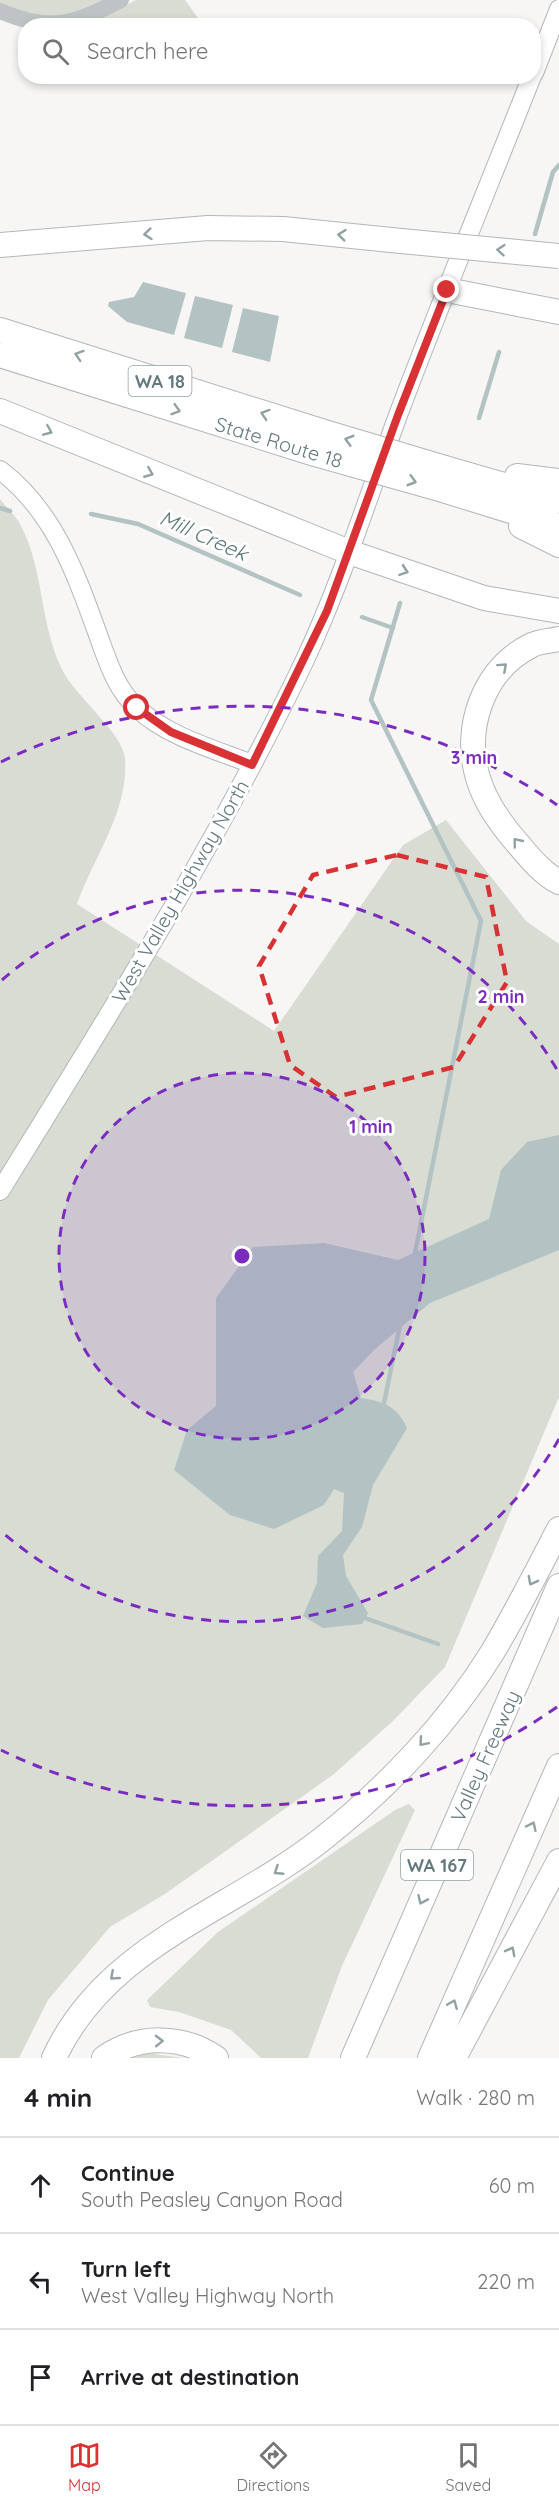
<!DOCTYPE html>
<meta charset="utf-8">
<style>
body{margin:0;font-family:Quicksand,sans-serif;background:#f2f2f2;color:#202124}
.stop{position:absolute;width:18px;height:18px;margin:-14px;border:4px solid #d93235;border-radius:50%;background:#fff}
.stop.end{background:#d93235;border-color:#fff;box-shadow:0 2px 6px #0008}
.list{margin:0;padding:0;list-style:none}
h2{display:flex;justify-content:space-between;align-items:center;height:78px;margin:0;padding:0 24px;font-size:26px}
h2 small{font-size:20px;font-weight:400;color:#757577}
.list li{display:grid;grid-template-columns:39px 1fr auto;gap:18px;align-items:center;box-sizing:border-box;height:96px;padding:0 24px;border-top:2px solid #e0e0e0}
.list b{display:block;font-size:22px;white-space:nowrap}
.list p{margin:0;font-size:20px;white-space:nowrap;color:#757577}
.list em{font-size:20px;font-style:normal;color:#757577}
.icon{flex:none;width:33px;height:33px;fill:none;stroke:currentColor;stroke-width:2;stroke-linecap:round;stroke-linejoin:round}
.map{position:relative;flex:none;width:559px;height:2058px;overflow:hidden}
.search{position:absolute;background:#fff;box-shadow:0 3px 9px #0003;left:18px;right:18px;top:18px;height:66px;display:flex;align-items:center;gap:15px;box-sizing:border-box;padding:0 21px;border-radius:24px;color:#757577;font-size:22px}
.sheet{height:366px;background:#fff}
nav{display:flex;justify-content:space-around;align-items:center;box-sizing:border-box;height:84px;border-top:2px solid #e0e0e0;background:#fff;font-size:16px;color:#757577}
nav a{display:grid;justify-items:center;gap:3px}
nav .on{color:#d93235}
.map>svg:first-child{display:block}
.green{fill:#d8dcd3}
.water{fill:#b3c3c4}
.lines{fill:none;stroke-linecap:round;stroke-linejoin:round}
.stream{stroke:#b3c3c4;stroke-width:4.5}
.secondary-casing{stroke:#b0b8ba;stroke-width:20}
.motorway-casing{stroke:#b1b7b8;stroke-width:26}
.tertiary{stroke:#bec4c5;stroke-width:16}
.secondary{stroke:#fff;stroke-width:18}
.motorway{stroke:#fff;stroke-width:24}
.motorway-bridge-casing{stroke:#b1b7b8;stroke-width:26;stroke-linecap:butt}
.motorway-bridge{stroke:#fff;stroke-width:24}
.oneway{stroke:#92a1a4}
.route{stroke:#d93235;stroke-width:8}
.marked{fill:none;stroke:#d93235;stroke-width:4.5;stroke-dasharray:12 8;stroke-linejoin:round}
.ring{fill:none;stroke:#7b2cbf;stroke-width:3;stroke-dasharray:10 8}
.labels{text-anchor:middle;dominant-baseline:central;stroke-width:6;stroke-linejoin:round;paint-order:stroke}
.shield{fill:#fff;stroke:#92a1a4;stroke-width:1.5}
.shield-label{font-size:18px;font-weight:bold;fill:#64797d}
.street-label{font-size:20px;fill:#64797d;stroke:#fff}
.water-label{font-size:21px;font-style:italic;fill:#5e7878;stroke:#fff}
.centre{fill:#7b2cbf;stroke:#fff;stroke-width:3}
.ring-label{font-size:18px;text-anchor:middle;font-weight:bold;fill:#7b2cbf;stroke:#fff;stroke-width:6;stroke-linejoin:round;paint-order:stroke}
</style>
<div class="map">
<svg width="559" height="2058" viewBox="0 0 559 2058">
<rect width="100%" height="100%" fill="#f7f6f4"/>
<path class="green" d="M0,0H121L78,21L0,11Z
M136,0H185L203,25L75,26L118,10Z
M59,77H135L69,83Z
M0,499C6,507 15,515 20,524C45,570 39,627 64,673C76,696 123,734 125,758C129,811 94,856 77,904L274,1031L403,845L446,820L526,921L559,944V1397L445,1667L394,1720L334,1774L165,1894L110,1927L48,2000L19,2058H0Z
M409,1804L415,1810L342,1966L308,2058H261L231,2030L179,2012L150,2007L147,2000L218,1932L395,1810Z
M147,2053L184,2058H131Z"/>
<path class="water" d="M143,282L186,293L174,335L127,322L108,306L109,302L134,297Z
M195,296L233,305L222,348L184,338Z
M243,308L279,316L270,362L232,352Z
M559,1135V1250L430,1303L374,1350L353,1372L361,1398C385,1402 397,1406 407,1428L373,1485L362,1527L343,1555L346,1576L368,1613L362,1624L323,1628L303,1616L317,1583L318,1556L342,1531L344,1493L334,1489L324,1505L274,1529L230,1515L174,1470L187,1430L216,1406V1298L253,1247L324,1243L398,1260L489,1219L501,1170L527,1142Z"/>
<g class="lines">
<path class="stream" d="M535,234L553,172L559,165
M479,418L499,352
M0,508L10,511
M91,514L138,524L300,595
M400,603L371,700L481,921L414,1258
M362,617L393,628
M383,1408L400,1325
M362,1617L438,1644"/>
<g class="secondary-casing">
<path id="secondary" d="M534,73L559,9
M0,470C53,510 75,571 97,632C107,659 115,688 137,708C168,737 214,749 252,764
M0,1191C107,1018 216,846 304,662C341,583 367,500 397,418C440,303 487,190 532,76"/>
</g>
<g class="motorway-casing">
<path id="motorway" d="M0,245L208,228L283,229L401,241
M447,290L559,312
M0,330L321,431
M0,355L315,454
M0,411L349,552L484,598L559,611
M445,468L559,501
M517,476L559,481
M443,490L559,526
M521,526L559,545
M559,639C550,641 540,641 532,645C483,669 463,728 478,778C485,802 503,827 519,845C530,858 543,874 559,882
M54,2058C106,1945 229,1912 321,1840C386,1789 448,1724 492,1653C516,1613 537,1571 559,1529
M104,2058C138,2034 183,2035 216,2058
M353,2058L559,1586
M430,2058L559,1766
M454,2058L559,1861"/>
</g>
<path class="tertiary" d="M0,11C52,33 73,24 121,0"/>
<use href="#secondary" class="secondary"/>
<use href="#motorway" class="motorway"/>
<g class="motorway-bridge-casing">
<path id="motorway-bridge" d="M401,241L559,256
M321,431L445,468
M315,454L443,490"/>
</g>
<use href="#motorway-bridge" class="motorway-bridge"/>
</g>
<defs><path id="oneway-chevron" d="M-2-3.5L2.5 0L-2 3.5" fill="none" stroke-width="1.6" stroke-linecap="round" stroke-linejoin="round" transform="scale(1.5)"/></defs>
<g class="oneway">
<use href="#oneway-chevron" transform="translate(148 234) rotate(174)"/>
<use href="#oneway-chevron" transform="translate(342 235) rotate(-174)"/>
<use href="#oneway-chevron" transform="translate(501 250) rotate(-175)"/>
<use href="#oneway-chevron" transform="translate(79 355) rotate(-162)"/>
<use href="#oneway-chevron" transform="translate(176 410) rotate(17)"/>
<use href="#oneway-chevron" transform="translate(265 414) rotate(-162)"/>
<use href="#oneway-chevron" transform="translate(48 431) rotate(23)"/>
<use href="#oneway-chevron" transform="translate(349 440) rotate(-164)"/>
<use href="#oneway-chevron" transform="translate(149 473) rotate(22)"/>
<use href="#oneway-chevron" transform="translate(412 481) rotate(16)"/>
<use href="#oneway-chevron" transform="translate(404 571) rotate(19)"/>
<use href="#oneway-chevron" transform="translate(503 667) rotate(-42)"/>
<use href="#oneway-chevron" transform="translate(517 842) rotate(-129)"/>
<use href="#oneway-chevron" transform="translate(532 1581) rotate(118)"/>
<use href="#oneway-chevron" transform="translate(423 1742) rotate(131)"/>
<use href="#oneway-chevron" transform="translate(532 1826) rotate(-65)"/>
<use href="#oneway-chevron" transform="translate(278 1871) rotate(147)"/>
<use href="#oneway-chevron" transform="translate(422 1900) rotate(114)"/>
<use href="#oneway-chevron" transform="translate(511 1951) rotate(-62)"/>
<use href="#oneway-chevron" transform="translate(114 1976) rotate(139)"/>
<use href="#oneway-chevron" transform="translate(453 2004) rotate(-67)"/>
<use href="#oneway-chevron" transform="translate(159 2041) rotate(-1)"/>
</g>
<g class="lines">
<path class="route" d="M137,708L171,732L252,765L327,611L398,415L447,290"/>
</g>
<path class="marked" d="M397,855L486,877L507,982L454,1067L336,1097L290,1065L259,966L313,875Z"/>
<circle cx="242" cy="1256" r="183" fill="#7b2cbf" fill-opacity=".12"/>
<g class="ring">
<circle cx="242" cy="1256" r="183"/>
<path d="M559 1439A366 366 0 0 1 2 1532M2 980A366 366 0 0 1 559 1073"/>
<path d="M557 1707A550 550 0 0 1 1 1750M1 762A550 550 0 0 1 557 805"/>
</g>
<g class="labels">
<g class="shield">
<rect x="128.5" y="366" width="63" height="30" rx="4.5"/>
<rect x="401" y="1850" width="72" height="30" rx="4.5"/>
</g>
<g class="shield-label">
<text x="160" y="381">WA 18</text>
<text x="437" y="1865">WA 167</text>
</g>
<g class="street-label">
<text transform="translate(279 442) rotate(17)">State Route 18</text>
<text transform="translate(180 891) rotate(-60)">West Valley Highway North</text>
<text transform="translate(485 1756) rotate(-66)">Valley Freeway</text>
</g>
<g class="water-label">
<text transform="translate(204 535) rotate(24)">Mill Creek</text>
</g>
</g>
<circle cx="242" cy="1256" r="9" class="centre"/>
<g class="ring-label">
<text x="474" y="764">3 min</text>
<text x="501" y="1003">2 min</text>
<text x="371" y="1133">1 min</text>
</g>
</svg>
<div class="stop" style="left:137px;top:708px"></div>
<div class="stop end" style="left:447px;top:290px"></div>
<div class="search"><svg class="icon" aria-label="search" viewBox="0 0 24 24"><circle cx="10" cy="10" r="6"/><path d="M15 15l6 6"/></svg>Search here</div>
</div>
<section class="sheet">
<h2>4 min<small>Walk · 280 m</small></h2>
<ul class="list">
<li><svg class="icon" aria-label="ahead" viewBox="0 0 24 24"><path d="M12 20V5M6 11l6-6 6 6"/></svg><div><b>Continue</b><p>South Peasley Canyon Road</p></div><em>60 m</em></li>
<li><svg class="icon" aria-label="left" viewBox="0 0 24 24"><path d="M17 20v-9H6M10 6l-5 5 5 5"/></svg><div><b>Turn left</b><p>West Valley Highway North</p></div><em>220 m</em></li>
<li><svg class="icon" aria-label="arrive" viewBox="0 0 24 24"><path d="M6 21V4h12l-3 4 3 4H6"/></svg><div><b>Arrive at destination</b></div></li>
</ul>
</section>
<nav>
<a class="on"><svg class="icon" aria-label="map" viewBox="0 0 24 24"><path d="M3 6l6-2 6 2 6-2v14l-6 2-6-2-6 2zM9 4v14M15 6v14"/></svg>Map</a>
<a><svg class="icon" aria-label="directions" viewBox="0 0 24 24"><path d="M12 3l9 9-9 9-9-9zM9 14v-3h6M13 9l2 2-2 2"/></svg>Directions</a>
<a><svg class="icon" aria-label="saved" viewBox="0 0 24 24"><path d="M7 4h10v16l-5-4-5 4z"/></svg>Saved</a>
</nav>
